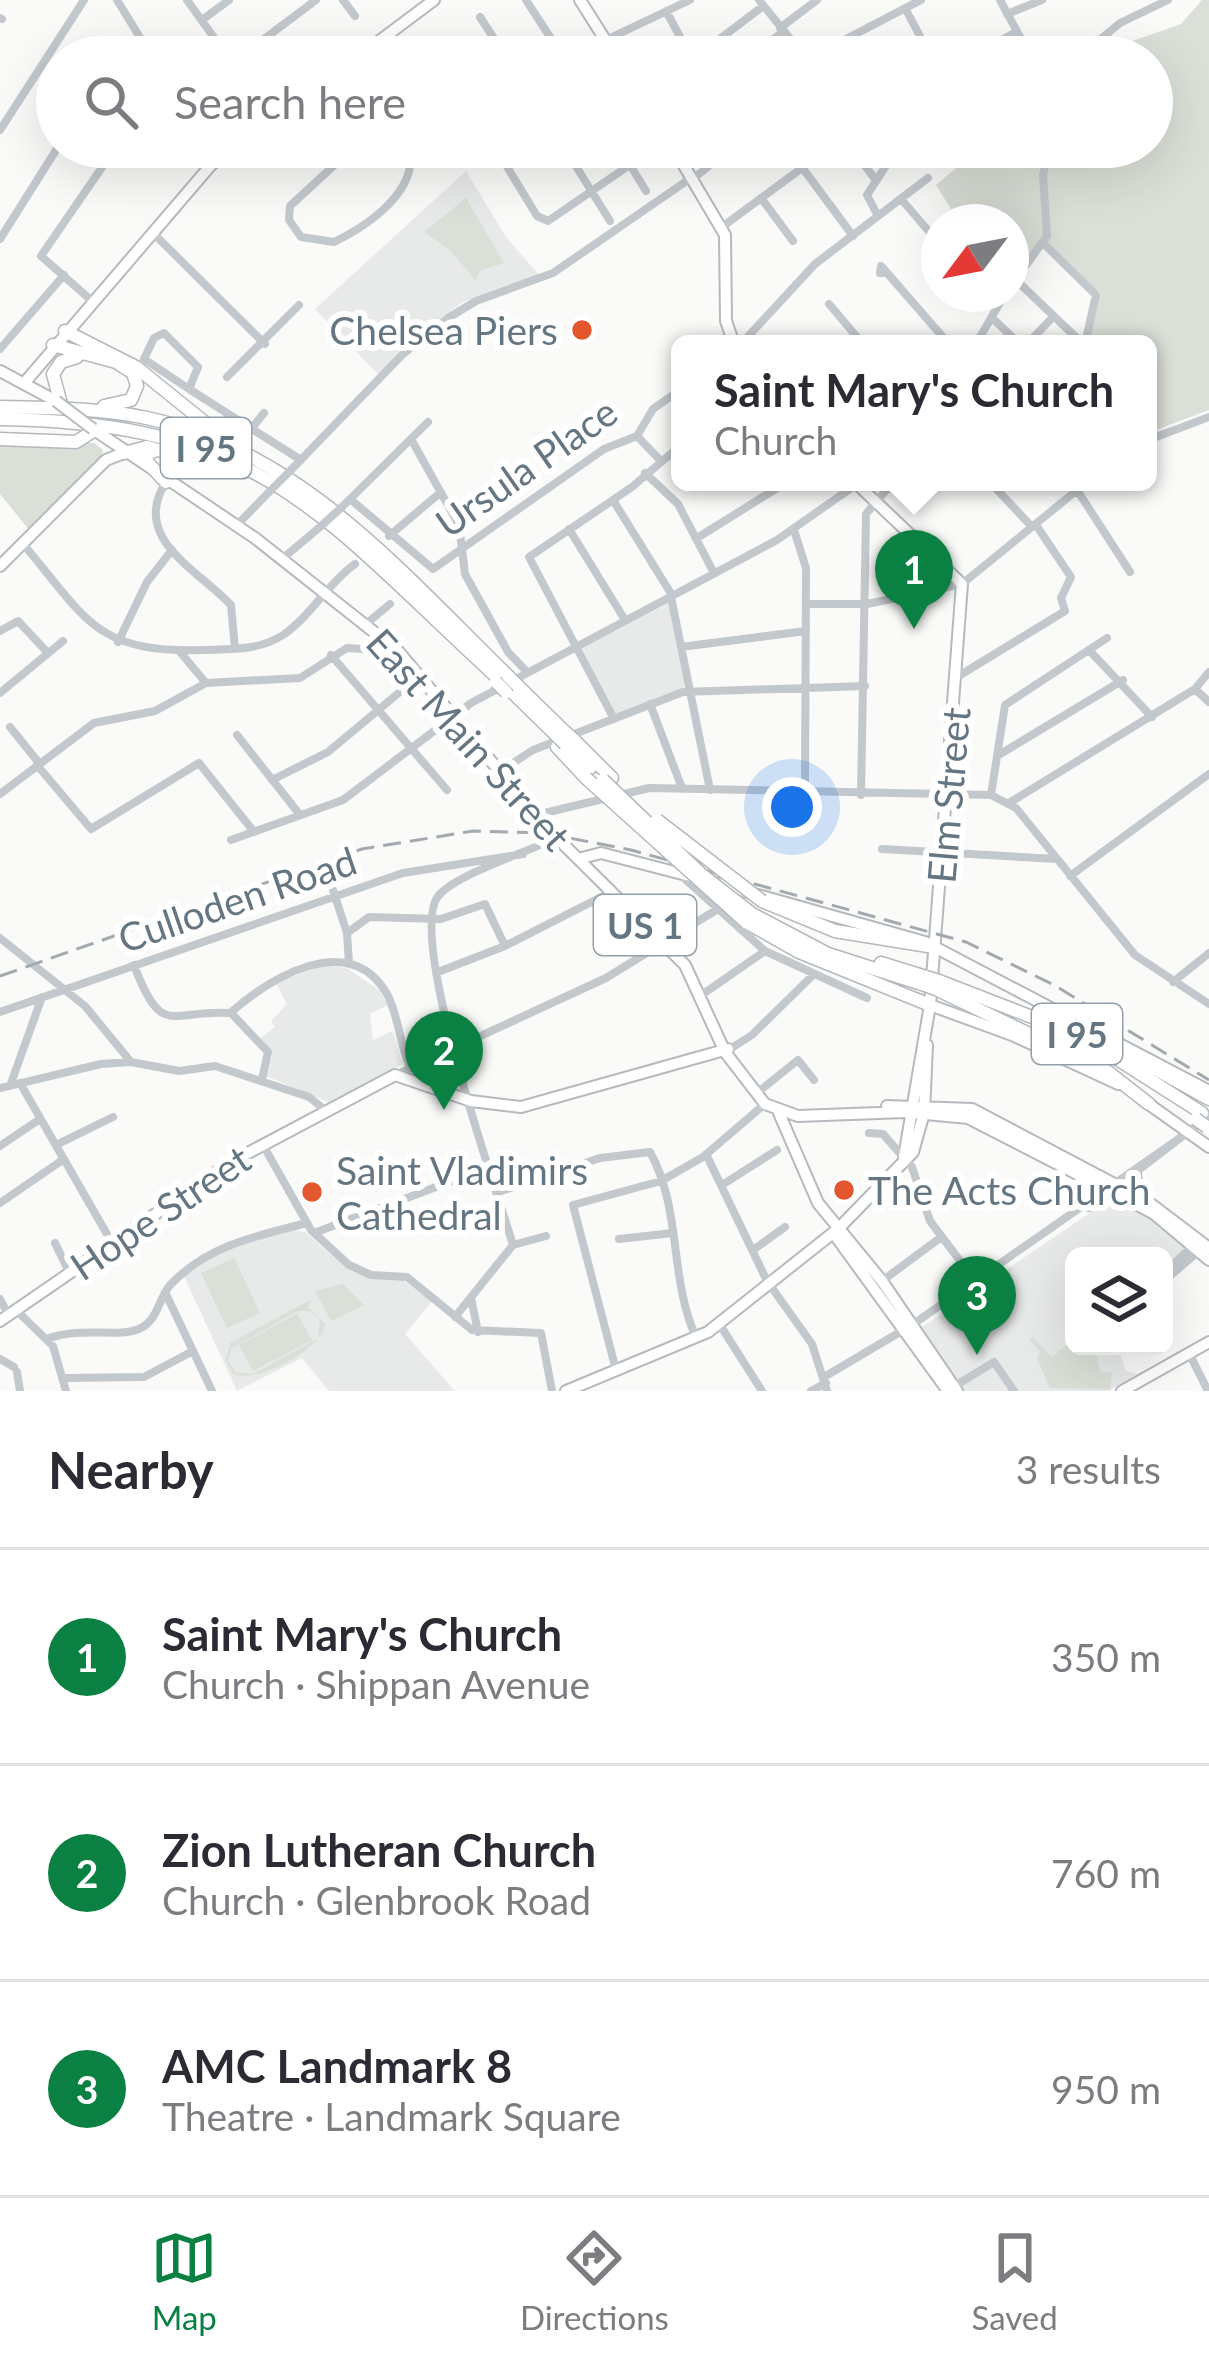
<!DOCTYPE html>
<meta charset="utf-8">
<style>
body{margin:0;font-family:Lato,sans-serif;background:#f2f2f3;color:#2b2b33}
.controls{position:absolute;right:36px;bottom:36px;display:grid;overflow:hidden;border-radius:18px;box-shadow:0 12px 48px #0002}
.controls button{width:108px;height:108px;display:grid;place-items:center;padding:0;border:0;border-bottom:3px solid #e1e1e2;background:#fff;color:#2b2b33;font:60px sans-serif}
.compass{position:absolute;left:921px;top:204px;width:108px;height:108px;border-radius:50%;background:#fff;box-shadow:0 12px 48px #0002;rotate:238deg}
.you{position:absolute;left:792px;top:807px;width:42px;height:42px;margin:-30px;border:9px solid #fff;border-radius:50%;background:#1a73e8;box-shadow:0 0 0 18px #1a73e833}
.badge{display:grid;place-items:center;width:78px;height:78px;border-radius:50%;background:#0b8043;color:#fff;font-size:39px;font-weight:700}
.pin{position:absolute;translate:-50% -99px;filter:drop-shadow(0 3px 6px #0008)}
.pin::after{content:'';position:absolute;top:63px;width:42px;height:36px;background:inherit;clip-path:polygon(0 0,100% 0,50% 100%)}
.popup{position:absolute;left:671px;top:335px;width:486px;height:156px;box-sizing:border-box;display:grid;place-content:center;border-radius:18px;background:#fff;filter:drop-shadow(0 3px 9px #0005);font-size:39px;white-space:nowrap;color:#7c7c81}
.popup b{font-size:45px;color:#2b2b33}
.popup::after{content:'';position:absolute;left:50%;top:100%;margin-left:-24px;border:24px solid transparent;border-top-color:#fff}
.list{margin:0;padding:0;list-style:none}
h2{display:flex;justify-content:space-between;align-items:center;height:156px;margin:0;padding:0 48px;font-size:51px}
h2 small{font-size:39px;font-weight:400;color:#7c7c81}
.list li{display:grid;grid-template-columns:78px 1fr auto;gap:36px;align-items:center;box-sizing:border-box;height:216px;padding:0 48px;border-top:3px solid #e1e1e2}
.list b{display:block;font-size:45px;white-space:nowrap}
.list p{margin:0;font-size:39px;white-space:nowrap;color:#7c7c81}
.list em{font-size:39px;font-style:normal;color:#7c7c81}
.icon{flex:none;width:66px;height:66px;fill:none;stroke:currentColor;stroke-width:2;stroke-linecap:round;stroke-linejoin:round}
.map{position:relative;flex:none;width:1209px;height:1391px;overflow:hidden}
.search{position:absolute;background:#fff;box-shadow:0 12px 48px #0002;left:36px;right:36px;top:36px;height:132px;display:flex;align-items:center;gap:30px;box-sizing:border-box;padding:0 42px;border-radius:66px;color:#7c7c81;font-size:45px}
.sheet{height:804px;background:#fff}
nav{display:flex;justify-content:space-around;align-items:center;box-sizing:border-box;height:168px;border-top:3px solid #e1e1e2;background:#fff;font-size:33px;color:#7c7c81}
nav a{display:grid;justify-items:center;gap:6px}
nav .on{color:#0b8043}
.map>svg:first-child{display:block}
.built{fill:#e8e9e9}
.green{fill:#dadfd7;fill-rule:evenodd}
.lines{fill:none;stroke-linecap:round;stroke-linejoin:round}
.major-casing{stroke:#b5babe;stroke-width:14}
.highway-casing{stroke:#b4b9bd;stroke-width:15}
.minor{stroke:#c3c8cc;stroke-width:8}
.major{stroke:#fff;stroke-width:10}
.highway{stroke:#fff;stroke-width:12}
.rail{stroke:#a2aab0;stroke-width:3;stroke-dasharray:18 9;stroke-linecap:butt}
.major-bridge-casing{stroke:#b5babe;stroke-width:14;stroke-linecap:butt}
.highway-bridge-casing{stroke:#b4b9bd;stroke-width:15;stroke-linecap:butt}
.minor-bridge{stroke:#c3c8cc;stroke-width:8}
.major-bridge{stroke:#fff;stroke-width:10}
.highway-bridge{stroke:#fff;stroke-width:12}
.poi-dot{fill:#e4572e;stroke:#fff;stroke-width:4.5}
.labels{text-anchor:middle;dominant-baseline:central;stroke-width:12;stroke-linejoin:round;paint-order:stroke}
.shield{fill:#fff;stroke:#939fa8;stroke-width:3}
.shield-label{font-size:36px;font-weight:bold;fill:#657683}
.poi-label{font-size:39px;fill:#657683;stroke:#fff;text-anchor:start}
.street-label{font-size:39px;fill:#657683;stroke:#fff}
</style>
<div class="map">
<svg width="1209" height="1391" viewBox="0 0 1209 1391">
<rect width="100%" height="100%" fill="#fafaf8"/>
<path class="built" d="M466,171L506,237L539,275L463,302L413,339L379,375L315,309Z
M668,601L686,687L615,715L581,647Z
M323,965L347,968L379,990L388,1005L370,1014L373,1040L393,1031L402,1064L328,1102L266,1076L272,1056L260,1038L275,1027L271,1021L287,1004L276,983Z
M1113,1197L1141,1209L1185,1242L1186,1249L1164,1268V1256H1074V1346H1117L1126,1371L1137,1374L1108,1391H962L922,1327Z
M293,1230L305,1232L351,1271L401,1279L432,1301L405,1334L455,1391H329L302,1358L237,1391L184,1276L222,1250Z"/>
<path class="green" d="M1202,0H1209V410L1148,433V344H1089L1100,293L1045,244L1011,281V222H959L936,185L981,147H1152V57H1087L1181,24Z
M466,198L504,263L481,270L475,280L451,251L424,232Z
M94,443L103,450L101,462L30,531L0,494V444Z
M234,1258L260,1313L227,1328L201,1273Z
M343,1284L364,1305L331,1321L315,1291Z
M312,1299L308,1307L325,1324C321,1350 257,1384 233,1374L226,1361L230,1343ZM298,1311H310L320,1319L318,1338L253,1374L235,1372L228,1360L232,1348Z
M297,1314L312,1340L253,1371L239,1345Z
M1033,1337L1052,1357L1068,1344L1094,1346L1101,1373L1112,1372L1110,1389L1050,1388L1037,1359L1040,1351L1029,1340Z"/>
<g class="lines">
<g class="major-casing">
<path id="major" d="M580,0L616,57
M358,57L434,0
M673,147L725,235L726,321L734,344
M0,371L56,401
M26,381L211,165L235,147
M93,429L255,538L398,651L551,832L685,965L725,1052L765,1104L798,1116L905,1112L968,1118L1153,1213L1209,1260
M855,482L962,584L930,1005L904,1157
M0,566L106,460L124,453
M578,859L601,853L694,877
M712,882L925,942L1209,1091
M930,1005L1012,1035L1118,1084
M1143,1100L1209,1147
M887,1106L972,1109L1135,1195
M779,1113L818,1203L882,1281L957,1391
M1135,1175L1137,1196
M1151,1204L1209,1248
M1089,1205L1091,1180
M837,1238L948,1391
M0,1321L231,1162L395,1075L471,1101L521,1107L728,1049
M566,1391L708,1332L838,1229L913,1152L924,1113L927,1045
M1122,1391L1209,1342"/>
</g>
<g class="highway-casing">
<path id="highway" d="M65,331L136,367L219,434
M53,345L116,362L133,373L137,386L131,400L104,406
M61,404L53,374L61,362L77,357
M0,407C49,408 98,408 147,418C300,451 400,571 508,676
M0,419C266,423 319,514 500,680
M0,439L76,442L95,430
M157,450L148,453L146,461L166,482
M124,453L147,447L244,472
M518,686L564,731
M510,690L555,734
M574,740L612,778
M565,744L590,768
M557,747L586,778
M762,901L835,931L934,947
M752,914L828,954L925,985
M746,922L799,952L930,1005
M881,963L926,977
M939,981L1081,1036L1202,1113
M938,990L1108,1072L1149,1104
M1100,1038L1209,1099"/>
</g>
<path class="minor" d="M117,0L152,57
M187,0L228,57
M343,0L355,16
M526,0L563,57
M759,0L805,57
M1000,0L1031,57
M905,8L931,57
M666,11L691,57
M1007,14L1042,0
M480,17L506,57
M0,18L2,19
M202,20L229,0
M780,28L817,0
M606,40L690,0
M118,57L140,38
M240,57L316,0
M598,57L611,48
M696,57L762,7
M749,57L783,32
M823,57L846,39L921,0
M972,57L1016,32
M1079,57L1120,23L1168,0
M0,130L84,0
M206,147L215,162
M354,147L290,206L289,220L301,237L334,242C369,225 420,190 409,147
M495,147L537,216L548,221L656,147
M564,147L610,221
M619,147L646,191
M787,147L853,236
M851,147L875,179
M693,179L732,147
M761,198L793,241
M901,199L939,243
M878,216L867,195L898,147
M722,227L802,168
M152,232L265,344
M0,239L58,147
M1044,244L1096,295L1085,344
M886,273H880L881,266L949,344
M1016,280L1083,344
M1011,286L1047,236L1043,175L1049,147
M989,294L1000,301
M92,301L41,256L116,147
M829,304L863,344
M992,318L1020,344
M164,333L198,367L189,389L144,359L154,338Z
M741,344L815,264L928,178
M976,344L1005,294
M1027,344L1054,316
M0,349L64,275
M227,377L299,305
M189,389L301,460
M251,429L264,413
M637,436L659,459
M411,439L459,525L465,574L508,652L527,672
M1148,440L1209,417
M291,470L402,355L448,318L476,301L553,273L691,178
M645,473L678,504L714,573
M166,482C130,538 197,569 231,605L235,649
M990,482L1032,527
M1077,490L1130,572
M350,499L433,569L604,449L637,436L653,409L680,390
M613,500L670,592L710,790
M342,507L428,422
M236,526L270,491
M569,529L625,620
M794,530L806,568L805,793
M389,536L441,492
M697,538L787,482
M24,545C87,620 96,653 202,650C231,649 258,651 283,635C311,616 327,584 355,564
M282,559L320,527
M806,604H867L962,584L1087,482
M366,624L390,604
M0,631L18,621L48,653
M118,642L147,582L172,550
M681,647L806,631
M1089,650L1152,717
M180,652L206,683
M331,655L447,790
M957,677L1065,611L1061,598L1071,577L1036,525
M1195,689L1209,702
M0,693L63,641
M650,704L682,788
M614,719L529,557L632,487L680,446
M10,727L39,763
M237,735L300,815
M997,756L1123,680
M37,765L91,829L199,763L254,832
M499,772L533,750L683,692L865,686
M272,780L328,752L419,676
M0,794L94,723L155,711L206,683L300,678L347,648L397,651
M861,795L866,514L893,482
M991,795L1005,705L1107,638
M1009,803L1195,689L1209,672
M536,815L649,788L991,795L1016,808L1135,955L1209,1004
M231,840L343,800L471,703L777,540L857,484
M882,849L1057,859
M327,872L347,933L349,964
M1070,876L1209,774
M685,879L765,951L867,998
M347,933L369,917L441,919L485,904L505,946
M0,938L85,1006L131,1062
M134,965C162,1040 171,1009 230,1013
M438,972L505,946L611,892
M1173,982L1209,953
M703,994L765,951
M0,1012L403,873L523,854
M230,1013C269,979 349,928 387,994C399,1016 399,1044 410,1067
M232,1014L268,1052L262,1079
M730,1049L752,1035L813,975
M396,1075L606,978L747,891
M20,1083L111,1241
M10,1086L42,997
M0,1088L101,1064L131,1062L179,1071L215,1066L309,1097L325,1110
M762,1089L798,1060L814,1080
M869,1133L883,1134L912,1167L930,1221L976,1282
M56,1145L113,1117
M263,1145L311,1230L349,1265L371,1275L407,1277L472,1330L541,1333L552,1391
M0,1146L40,1119
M706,1154L767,1281L812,1344L827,1391
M722,1185L777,1150
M1119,1185L1209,1116
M498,1192L600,1158L650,1152C682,1209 669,1279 696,1337
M0,1203L64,1159
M314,1233L489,1167
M619,1239L673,1233
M55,1243L69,1272
M513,1245C497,1191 405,933 439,895C459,873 528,852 556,838
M753,1250L785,1227
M1164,1273L1195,1244
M882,1281L940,1238
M1164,1281L1199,1251
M165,1292L212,1391
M471,1298L478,1332
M0,1299L9,1316
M17,1311L53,1346L66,1391
M455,1317L513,1245L546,1236
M720,1325L762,1391
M47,1339C80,1326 118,1338 139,1329C159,1320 158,1298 171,1284C209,1245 256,1236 307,1223
M1189,1353L1208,1391
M0,1359L14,1367
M616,1370L573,1205L661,1181L703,1157L766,1103
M17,1372L20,1391
M824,1377L912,1325L1187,1133
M65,1378L144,1377L193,1351
M950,1389L994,1362L1014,1391
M811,1391L826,1383"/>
<use href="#major" class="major"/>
<use href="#highway" class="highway"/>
<path class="rail" d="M0,976L362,849L473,831L544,833L631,850L966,942L1054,985L1209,1080"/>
<g class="major-bridge-casing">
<path id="major-bridge" d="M56,401L93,429"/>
</g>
<g class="highway-bridge-casing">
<path id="highway-bridge" d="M508,676L518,686
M496,682L506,692
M564,731L574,740
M555,734L565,744
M586,778L746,922
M603,780L702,875L752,914
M657,820L762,901
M926,977L939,981
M925,985L938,990
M1196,1119L1207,1127"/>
</g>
<path class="minor-bridge" d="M270,491L291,470
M320,527L342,507"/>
<use href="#major-bridge" class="major-bridge"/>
<use href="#highway-bridge" class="highway-bridge"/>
</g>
<g class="poi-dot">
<circle cx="582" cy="330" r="12"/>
<circle cx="844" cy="1190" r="12"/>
<circle cx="312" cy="1192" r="12"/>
</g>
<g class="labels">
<g class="shield">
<rect x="161" y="418" width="90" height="60" rx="9"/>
<rect x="594" y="895" width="102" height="60" rx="9"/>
<rect x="1032" y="1004" width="90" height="60" rx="9"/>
</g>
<g class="shield-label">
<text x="206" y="448">I 95</text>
<text x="645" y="925">US 1</text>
<text x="1077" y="1034">I 95</text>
</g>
<g class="poi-label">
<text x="558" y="330" text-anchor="end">Chelsea Piers</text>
<text x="336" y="1170">Saint Vladimirs<tspan x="336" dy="45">Cathedral</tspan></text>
<text x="868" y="1190">The Acts Church</text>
</g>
<g class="street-label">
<text transform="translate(526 467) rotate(-35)">Ursula Place</text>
<text transform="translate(469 739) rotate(48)">East Main Street</text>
<text transform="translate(948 795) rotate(-85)">Elm Street</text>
<text transform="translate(237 899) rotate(-19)">Culloden Road</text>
<text transform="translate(160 1212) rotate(-34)">Hope Street</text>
</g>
</g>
</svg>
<div class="controls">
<button><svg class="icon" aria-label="layers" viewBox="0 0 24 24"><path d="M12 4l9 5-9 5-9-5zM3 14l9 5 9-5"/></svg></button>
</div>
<svg class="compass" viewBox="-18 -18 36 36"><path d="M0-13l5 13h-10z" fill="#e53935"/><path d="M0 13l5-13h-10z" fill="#7c7c81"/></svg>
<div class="you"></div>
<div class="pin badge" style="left:914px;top:629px">1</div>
<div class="popup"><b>Saint Mary's Church</b>Church</div>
<div class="pin badge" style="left:444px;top:1110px">2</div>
<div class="pin badge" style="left:977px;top:1355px">3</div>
<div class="search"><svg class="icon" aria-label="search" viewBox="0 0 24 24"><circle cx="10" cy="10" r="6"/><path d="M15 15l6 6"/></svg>Search here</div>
</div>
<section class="sheet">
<h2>Nearby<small>3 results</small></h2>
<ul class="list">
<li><span class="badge">1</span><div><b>Saint Mary's Church</b><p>Church · Shippan Avenue</p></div><em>350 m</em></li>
<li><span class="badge">2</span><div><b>Zion Lutheran Church</b><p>Church · Glenbrook Road</p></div><em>760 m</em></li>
<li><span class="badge">3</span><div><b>AMC Landmark 8</b><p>Theatre · Landmark Square</p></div><em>950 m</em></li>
</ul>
</section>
<nav>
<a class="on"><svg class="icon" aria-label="map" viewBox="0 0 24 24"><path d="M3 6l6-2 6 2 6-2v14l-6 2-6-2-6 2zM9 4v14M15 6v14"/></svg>Map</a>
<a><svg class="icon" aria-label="directions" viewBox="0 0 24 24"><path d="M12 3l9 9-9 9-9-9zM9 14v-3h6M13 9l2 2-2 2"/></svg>Directions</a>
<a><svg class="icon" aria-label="saved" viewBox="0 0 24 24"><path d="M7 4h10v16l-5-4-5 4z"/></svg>Saved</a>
</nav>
